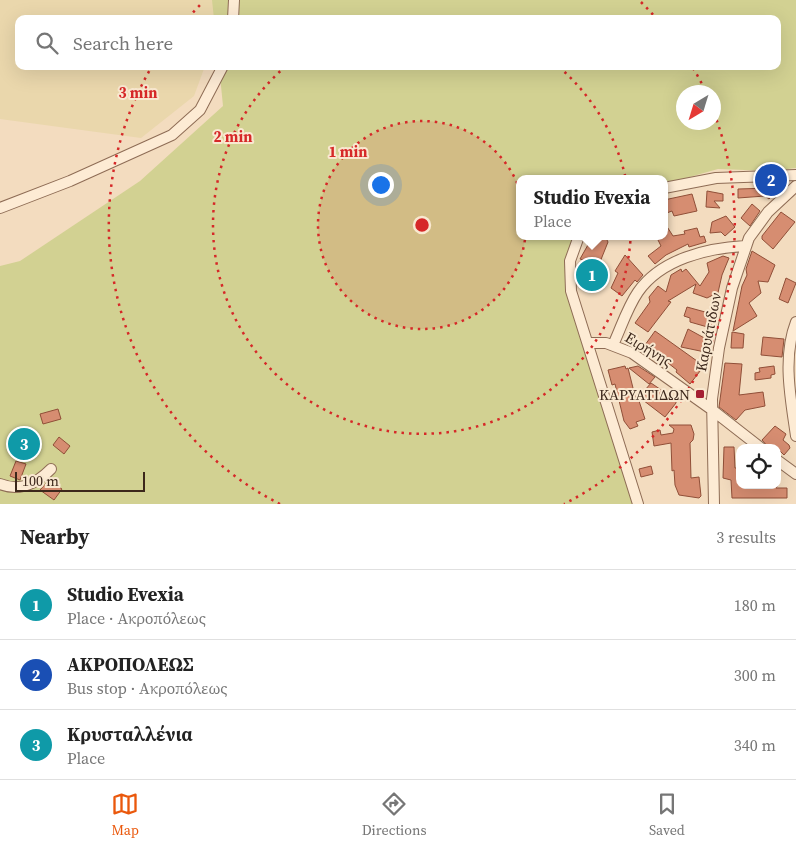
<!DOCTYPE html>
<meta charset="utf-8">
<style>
body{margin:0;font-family:"Source Serif 4",serif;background:#f6f6f6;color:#222}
.controls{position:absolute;right:15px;bottom:15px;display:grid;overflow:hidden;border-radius:10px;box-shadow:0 5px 20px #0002}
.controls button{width:45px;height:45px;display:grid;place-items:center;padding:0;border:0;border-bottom:1px solid #e0e0e0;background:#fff;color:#222;font:25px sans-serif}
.compass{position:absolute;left:676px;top:85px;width:45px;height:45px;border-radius:50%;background:#fff;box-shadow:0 5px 20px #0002;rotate:218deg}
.scale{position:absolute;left:15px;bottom:12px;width:130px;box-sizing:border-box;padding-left:5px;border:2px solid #3c271b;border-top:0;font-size:14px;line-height:18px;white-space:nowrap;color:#3c271b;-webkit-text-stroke:4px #f9e8d0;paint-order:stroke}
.you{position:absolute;left:380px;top:184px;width:18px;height:18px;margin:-12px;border:4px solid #fff;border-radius:50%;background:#1a73e8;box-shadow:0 0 0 8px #1a73e833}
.badge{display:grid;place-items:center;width:32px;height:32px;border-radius:50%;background:#ea580c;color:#fff;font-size:16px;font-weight:700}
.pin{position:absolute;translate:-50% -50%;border:2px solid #fff;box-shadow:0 1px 5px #0006}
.popup{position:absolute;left:516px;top:175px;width:152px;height:65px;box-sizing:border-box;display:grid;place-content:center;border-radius:10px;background:#fff;filter:drop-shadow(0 1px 4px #0005);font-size:16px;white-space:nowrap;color:#767676}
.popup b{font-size:19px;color:#222}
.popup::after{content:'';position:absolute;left:50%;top:100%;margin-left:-10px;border:10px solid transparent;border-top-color:#fff}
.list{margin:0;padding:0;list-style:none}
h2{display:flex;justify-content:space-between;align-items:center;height:65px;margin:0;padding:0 20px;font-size:21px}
h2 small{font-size:16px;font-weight:400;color:#767676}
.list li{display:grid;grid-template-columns:32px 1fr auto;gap:15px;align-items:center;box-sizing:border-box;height:70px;padding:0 20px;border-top:1px solid #e0e0e0}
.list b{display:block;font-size:19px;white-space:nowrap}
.list p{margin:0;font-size:16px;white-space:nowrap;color:#767676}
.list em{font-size:16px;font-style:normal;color:#767676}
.icon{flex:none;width:28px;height:28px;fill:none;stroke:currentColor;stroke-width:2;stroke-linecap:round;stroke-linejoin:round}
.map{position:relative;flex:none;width:796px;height:504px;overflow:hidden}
.search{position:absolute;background:#fff;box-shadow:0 5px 20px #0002;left:15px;right:15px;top:15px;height:55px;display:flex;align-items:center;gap:12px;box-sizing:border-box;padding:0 18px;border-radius:10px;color:#767676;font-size:19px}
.sheet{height:275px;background:#fff}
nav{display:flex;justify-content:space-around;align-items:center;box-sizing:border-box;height:70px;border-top:1px solid #e0e0e0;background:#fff;font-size:14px;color:#767676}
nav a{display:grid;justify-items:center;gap:2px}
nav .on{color:#ea580c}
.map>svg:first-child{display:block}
.farmland{fill:#ead7ac}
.green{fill:#d2d192;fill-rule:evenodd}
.building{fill:#d68d71;stroke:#904f38}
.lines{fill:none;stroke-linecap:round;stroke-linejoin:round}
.minor-casing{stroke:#8e6c55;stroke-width:12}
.minor{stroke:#fdebd4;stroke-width:10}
.ring{fill:none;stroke:#d62828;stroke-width:2.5;stroke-dasharray:2.5 5}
.poi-dot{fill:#a41e32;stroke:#f9e8d0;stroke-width:2}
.labels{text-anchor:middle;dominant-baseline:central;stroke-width:4;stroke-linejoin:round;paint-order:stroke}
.street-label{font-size:15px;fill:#3c271b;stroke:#f9e8d0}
.poi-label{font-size:15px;fill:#3c271b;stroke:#f9e8d0;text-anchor:end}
.centre{fill:#d62828;stroke:#f9e8d0;stroke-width:2.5}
.ring-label{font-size:15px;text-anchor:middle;font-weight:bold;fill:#d62828;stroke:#f9e8d0;stroke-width:4;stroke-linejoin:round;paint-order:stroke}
</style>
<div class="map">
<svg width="796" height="504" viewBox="0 0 796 504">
<rect width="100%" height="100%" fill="#f3dcbf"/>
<path class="farmland" d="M0,0H220L221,19H19V66H205L194,96L141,138L0,119Z"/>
<path class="green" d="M212,0H796V168L772,171L718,169L665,184L664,179H520V236H574C563,259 565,280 570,304L633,504H0V266L20,261L140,181L223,106L219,66H777V19H214ZM684,92H714V122H684Z"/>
<path class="building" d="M771,188L775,193L769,199L765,196L738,198V189Z
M707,191L723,194V201H714L720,208L706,207Z
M692,194L697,211L674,216L672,211L664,214V200Z
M752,204L760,211L750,226L741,218Z
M781,212L795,222L773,249L762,239V236Z
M726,216L735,227L725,236L721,232L710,233L712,222Z
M664,222L673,236L685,234L684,231L697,228L700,237L704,236L706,242L689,247L688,244L666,255L655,264L648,256L661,246L656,236H664Z
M593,236H605L608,242L598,267L601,268L594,287L582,282L590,262L580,259Z
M752,251L775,265L768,282L758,281L761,293L749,303L757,316L733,331L742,286L747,275L746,269Z
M625,255L643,275L637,282L635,280L622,296L611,288L618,273L615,271Z
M723,256L729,258L722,275L717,297L713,295L707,298L693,293L696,284L668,301L671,302L648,332L635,323L650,302L649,297L658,286L666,292L671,275L681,269L682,272L686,269L700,286L709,272L707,263Z
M786,278L796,283L788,303L779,299Z
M687,307L716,315L711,328L690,322V318L684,316Z
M688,329L708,340L705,352L681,347Z
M655,331L704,366L690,384L676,372L677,370L645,345Z
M732,332L744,334L743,348H731Z
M763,337L784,339L782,357L761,355Z
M725,363L742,364L739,395L763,392L765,406L745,410L736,420L719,407Z
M625,366L626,369L628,368L636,400L638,398L645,419L636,422L638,426L630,429L624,421L615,384L612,385L608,370Z
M638,366L655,377L649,384L629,368Z
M774,366L775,374L771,375V378L755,380V373L760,372L759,368Z
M651,383L676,400V403L665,417L639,397Z
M58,409L61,419L43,424L40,414Z
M669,425H691L694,434L693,440L690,443L691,478L699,477L701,496L699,498L679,495L675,485L674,470L672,471L671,443L654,446L652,432L660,430L661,435L673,433L674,429Z
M775,426L786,434L783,440L789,445L790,448L784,455L777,448H769L762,440Z
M59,437L70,446L64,454L53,445Z
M724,447H734L735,468H740V485H778L776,488H787V498H732L731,480L723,478Z
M16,461L26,464L20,480L10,476Z
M651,466L653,474L641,477L639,469Z
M49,480L62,489L54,500L40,490Z"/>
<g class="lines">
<g class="minor-casing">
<path id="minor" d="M233,19L234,0
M664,188L716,178L796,175
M0,208L70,181L172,135L200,110L223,66
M579,236L570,261L571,291L638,504
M796,322C782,358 791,400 796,436
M588,343H606L632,353L711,409L761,448
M613,345C621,328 627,308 638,292C661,259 707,248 745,246
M777,460L796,474
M0,484C20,492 36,484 51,469
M714,504L712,399L719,348L732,288L749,238L768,212L796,186"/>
</g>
<use href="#minor" class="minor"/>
</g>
<circle cx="422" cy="225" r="104" fill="#d62828" fill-opacity=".12"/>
<g class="ring">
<circle cx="422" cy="225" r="104"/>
<path d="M389 19A209 209 0 0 1 455 19M559 67A209 209 0 1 1 285 67"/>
<path d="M280 504A313 313 0 0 1 151 68M188 18A313 313 0 0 1 203 2M641 2A313 313 0 0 1 656 18M693 68A313 313 0 0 1 705 90M714 113A313 313 0 0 1 564 504"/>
</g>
<rect class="poi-dot" x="695" y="389" width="10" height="10" rx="2.5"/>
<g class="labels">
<g class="street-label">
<text transform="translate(708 332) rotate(-79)">Καρυάτιδων</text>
<text transform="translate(649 349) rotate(31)">Ειρήνης</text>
</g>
<g class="poi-label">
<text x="690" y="394">ΚΑΡΥΑΤΙΔΩΝ</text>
</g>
</g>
<circle cx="422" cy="225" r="8" class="centre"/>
<g class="ring-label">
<text x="138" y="98">3 min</text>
<text x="233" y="142">2 min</text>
<text x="348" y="157">1 min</text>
</g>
</svg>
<div class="controls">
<button><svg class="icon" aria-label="locate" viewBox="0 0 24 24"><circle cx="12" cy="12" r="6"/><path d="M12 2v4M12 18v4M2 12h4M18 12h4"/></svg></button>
</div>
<svg class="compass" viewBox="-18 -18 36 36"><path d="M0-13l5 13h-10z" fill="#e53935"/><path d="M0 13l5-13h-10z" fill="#767676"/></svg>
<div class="scale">100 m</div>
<div class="you"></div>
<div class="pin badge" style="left:592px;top:275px;background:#0f9aa8">1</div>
<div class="popup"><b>Studio Evexia</b>Place</div>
<div class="pin badge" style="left:771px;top:180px;background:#1a4fb4">2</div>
<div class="pin badge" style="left:24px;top:444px;background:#0f9aa8">3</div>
<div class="search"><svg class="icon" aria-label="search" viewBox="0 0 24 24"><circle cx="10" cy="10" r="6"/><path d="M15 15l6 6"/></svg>Search here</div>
</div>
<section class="sheet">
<h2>Nearby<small>3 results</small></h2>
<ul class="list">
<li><span class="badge" style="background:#0f9aa8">1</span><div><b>Studio Evexia</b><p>Place · Ακροπόλεως</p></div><em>180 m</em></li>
<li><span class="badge" style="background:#1a4fb4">2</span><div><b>ΑΚΡΟΠΟΛΕΩΣ</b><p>Bus stop · Ακροπόλεως</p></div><em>300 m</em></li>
<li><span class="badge" style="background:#0f9aa8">3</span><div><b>Κρυσταλλένια</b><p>Place</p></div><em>340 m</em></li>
</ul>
</section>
<nav>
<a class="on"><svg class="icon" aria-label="map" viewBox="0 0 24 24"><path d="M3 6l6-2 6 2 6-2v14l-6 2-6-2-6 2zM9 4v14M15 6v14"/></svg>Map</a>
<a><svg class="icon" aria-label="directions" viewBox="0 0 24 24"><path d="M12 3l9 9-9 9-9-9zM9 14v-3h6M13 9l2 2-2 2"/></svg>Directions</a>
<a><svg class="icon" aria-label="saved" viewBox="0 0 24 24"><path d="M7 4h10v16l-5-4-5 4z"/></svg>Saved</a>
</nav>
